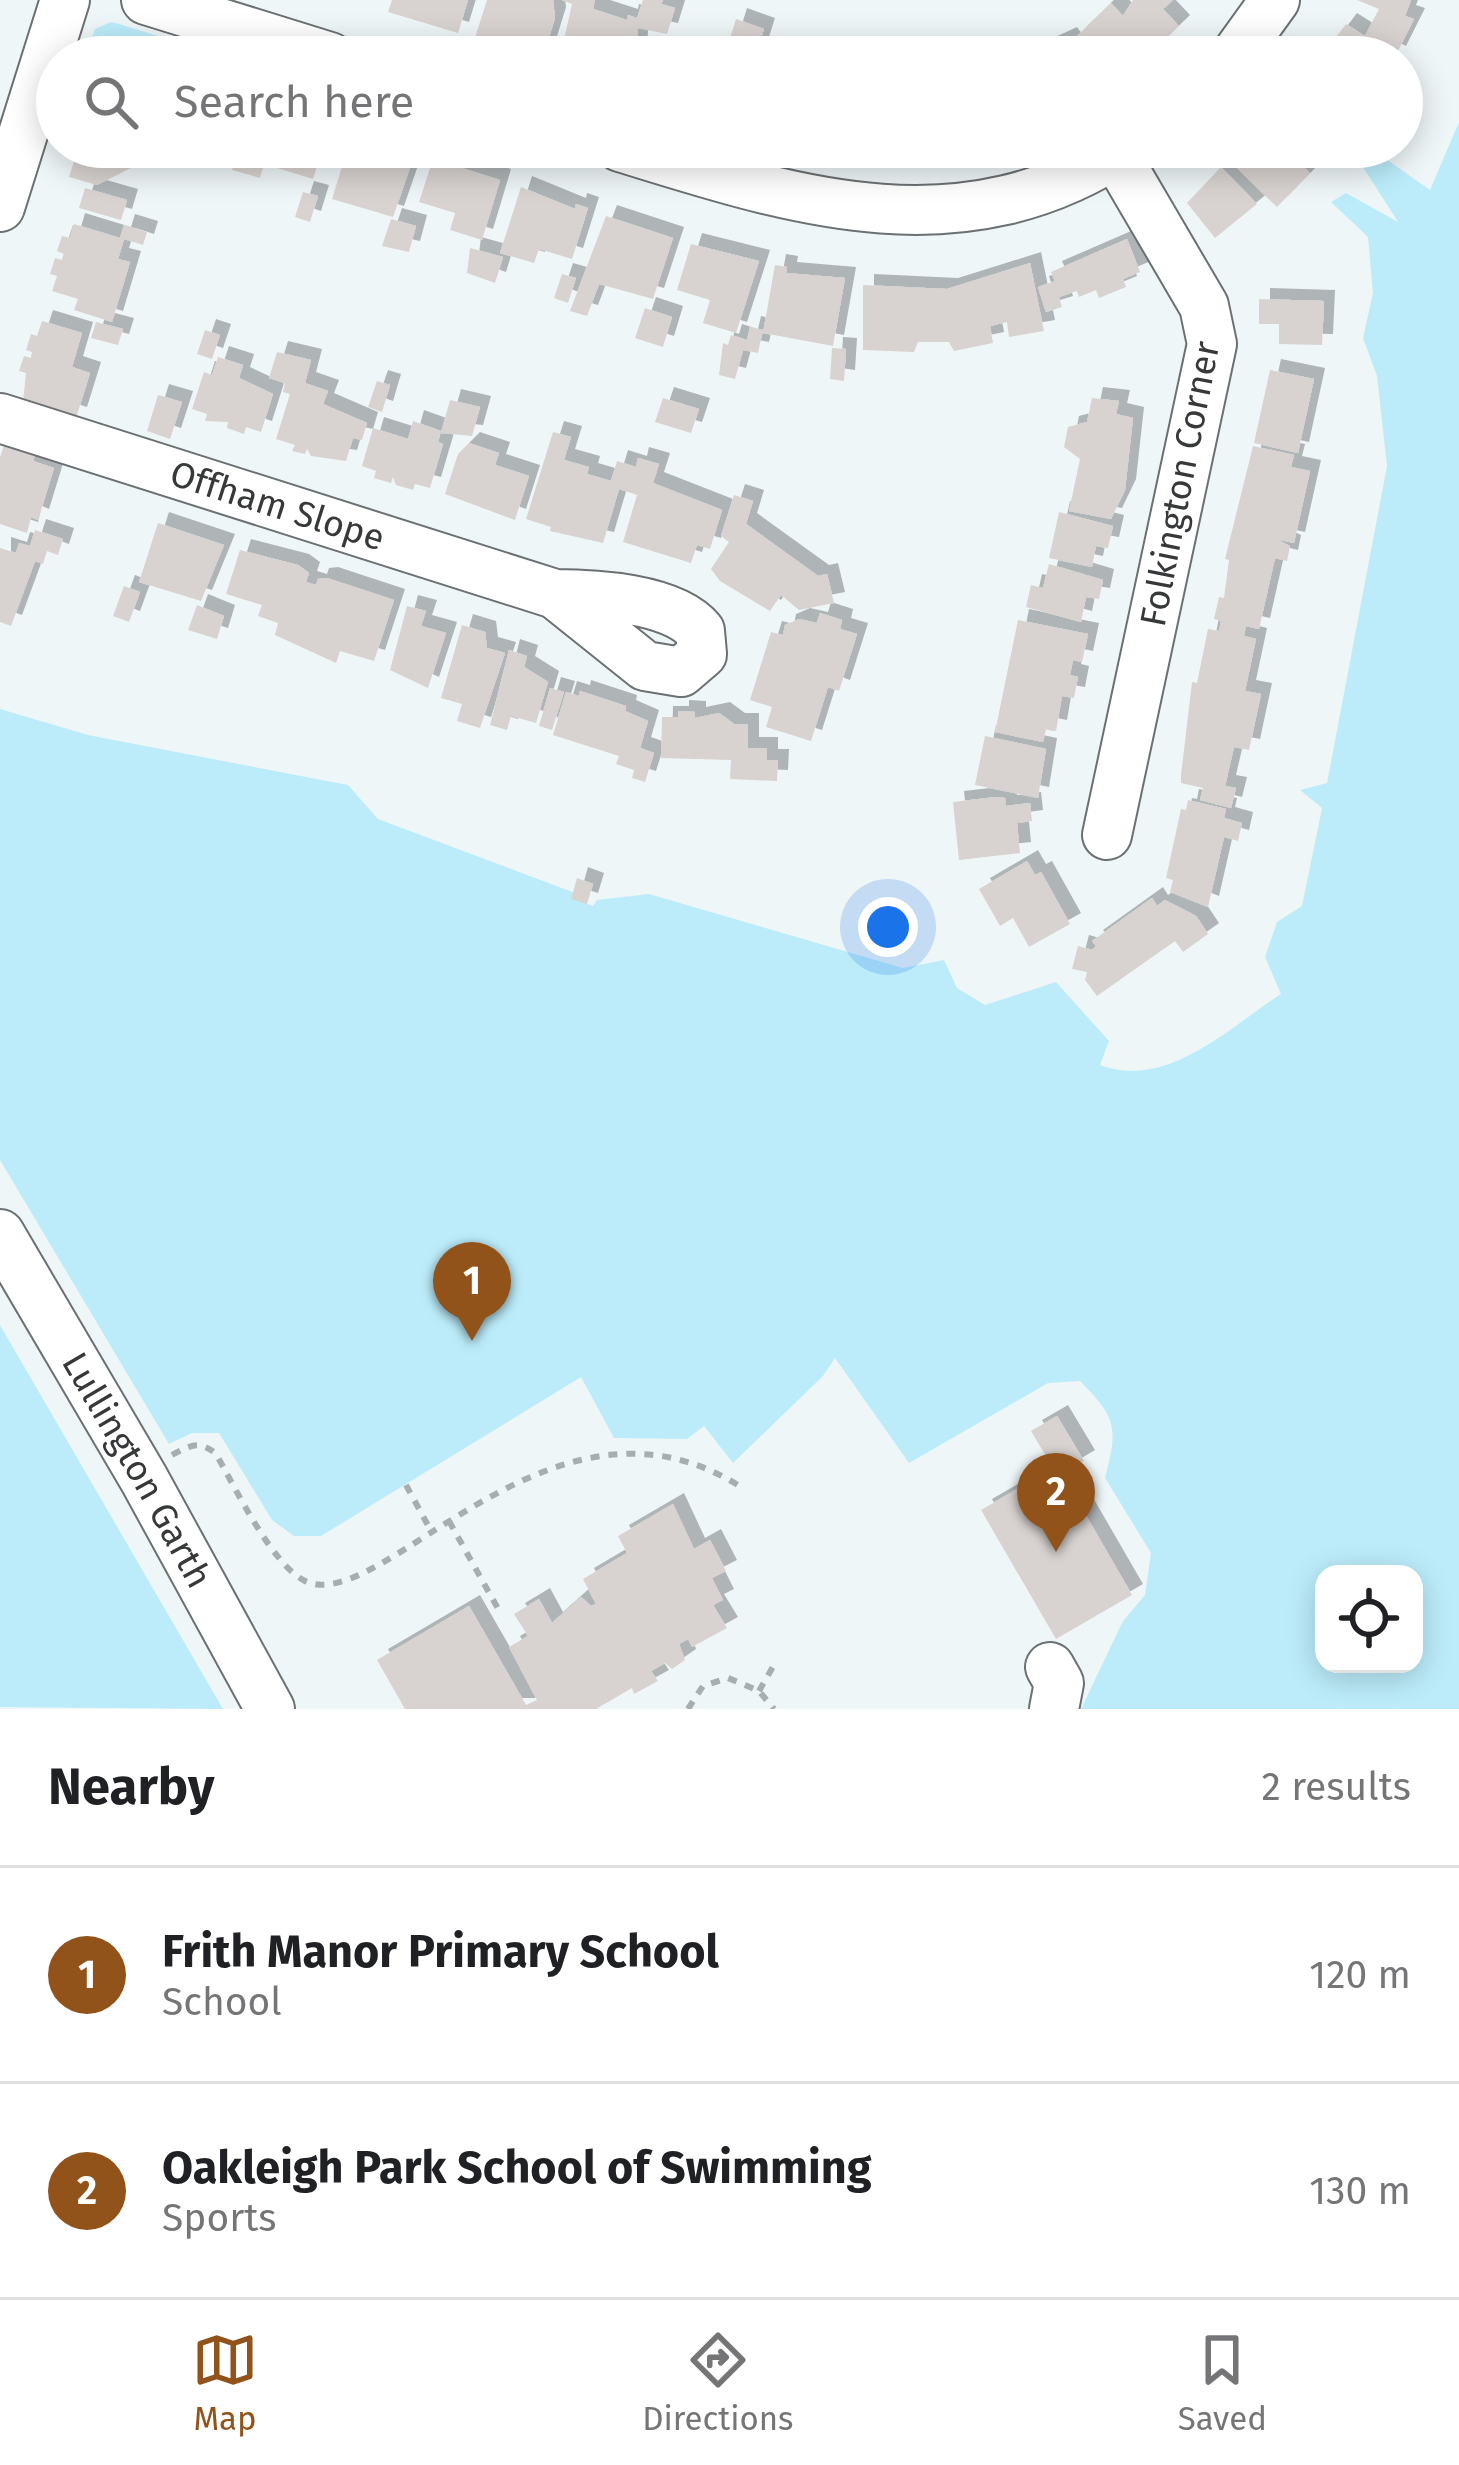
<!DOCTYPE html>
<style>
body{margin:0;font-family:"Fira Sans",sans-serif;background:#f6f6f6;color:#202124}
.controls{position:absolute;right:36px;bottom:36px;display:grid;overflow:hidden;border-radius:24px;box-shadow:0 6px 30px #0003}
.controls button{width:108px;height:108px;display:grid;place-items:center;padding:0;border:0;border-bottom:3px solid #e0e0e0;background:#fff;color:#202124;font:60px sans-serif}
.you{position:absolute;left:888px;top:927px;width:42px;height:42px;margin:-30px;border:9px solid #fff;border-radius:50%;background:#1a73e8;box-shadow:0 0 0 18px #1a73e833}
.badge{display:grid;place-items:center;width:78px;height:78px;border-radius:50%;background:#92531a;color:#fff;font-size:39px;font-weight:700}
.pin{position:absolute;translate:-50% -99px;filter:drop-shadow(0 3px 6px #0008)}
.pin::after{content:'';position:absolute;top:63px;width:42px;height:36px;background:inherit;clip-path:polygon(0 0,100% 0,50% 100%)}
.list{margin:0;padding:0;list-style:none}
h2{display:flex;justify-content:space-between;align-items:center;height:156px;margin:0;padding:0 48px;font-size:51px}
h2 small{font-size:39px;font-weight:400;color:#757577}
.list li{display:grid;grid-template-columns:78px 1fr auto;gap:36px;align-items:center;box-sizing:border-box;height:216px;padding:0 48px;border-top:3px solid #e0e0e0}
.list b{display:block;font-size:45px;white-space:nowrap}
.list p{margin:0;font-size:39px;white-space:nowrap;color:#757577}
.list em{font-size:39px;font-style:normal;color:#757577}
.icon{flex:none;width:66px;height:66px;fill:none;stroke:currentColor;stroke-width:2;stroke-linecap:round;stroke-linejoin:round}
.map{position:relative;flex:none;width:1459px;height:1709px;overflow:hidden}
.search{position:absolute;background:#fff;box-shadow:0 6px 30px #0003;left:36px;right:36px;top:36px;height:132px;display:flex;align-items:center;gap:30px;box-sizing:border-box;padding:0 42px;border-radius:66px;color:#757577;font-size:45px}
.sheet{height:588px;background:#fff}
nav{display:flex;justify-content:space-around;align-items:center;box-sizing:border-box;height:168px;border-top:3px solid #e0e0e0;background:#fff;font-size:33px;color:#757577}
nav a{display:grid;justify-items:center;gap:6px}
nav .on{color:#92531a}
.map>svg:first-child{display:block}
.green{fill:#bcecfa;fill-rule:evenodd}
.building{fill:#d8d3d0;filter:url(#shadow)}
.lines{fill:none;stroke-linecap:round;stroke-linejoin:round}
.minor-casing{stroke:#6b7072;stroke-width:52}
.path{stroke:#a8adaf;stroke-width:6;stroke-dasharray:9 9;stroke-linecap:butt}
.minor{stroke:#fff;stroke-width:48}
.labels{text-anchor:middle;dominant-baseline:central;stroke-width:9;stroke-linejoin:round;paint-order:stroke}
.street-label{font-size:36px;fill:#363839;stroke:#fff}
</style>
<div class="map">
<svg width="1459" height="1709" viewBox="0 0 1459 1709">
<defs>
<filter id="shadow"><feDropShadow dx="11" dy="-11" stdDeviation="0" flood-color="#0004"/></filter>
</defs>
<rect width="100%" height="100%" fill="#eff6f8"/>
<path class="green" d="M111,22L119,24L174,41L144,57H85L95,29Z
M1459,122V1709H1081L1123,1621L1145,1595L1151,1553L1105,1478C1118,1428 1117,1418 1080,1381L1048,1383L909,1463L835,1358L823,1376L733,1463L704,1426L687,1439L614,1438L581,1377L321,1536H294L272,1520L219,1433H192L169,1444L0,1160V709L88,735L348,785L378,819L575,893L573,899L593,906L597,900L649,894L903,968L944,960L957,988L985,1005L1056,982L1109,1041L1100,1065C1167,1090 1227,1029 1281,994L1265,957L1277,922L1302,906L1322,808L1300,790L1327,783L1387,466L1377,376L1363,338L1373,293L1368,237L1331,202L1346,193L1398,222L1363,167L1386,159L1430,190ZM1324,1574H1414V1664H1324Z
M0,1325L223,1709L0,1707Z"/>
<path class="building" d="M392,0H468L458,33L388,12Z
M487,0H553L555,18L543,57L475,38Z
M562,0H595L593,9L627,20L628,15L637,18L643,0H663L661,4L675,8L667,34L638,28L636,57H560L572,4Z
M1133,0H1173L1163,9L1179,26L1147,57H1095L1076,37L1111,3L1123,16Z
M1357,0H1411L1405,16L1414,19L1395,57L1384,51L1380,57H1321L1346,24L1365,36L1379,9Z
M736,19L764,29L755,57L727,48Z
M1066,38L1080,57H1025Z
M87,147H173L97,185L69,177L77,152Z
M239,147H323L313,179L264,164L260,178L232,170Z
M348,147L412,162L393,217L332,199Z
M1248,147H1312L1298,161L1310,173L1277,207L1237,168Z
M433,159L500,180L482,240L450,230L455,213L419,202Z
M1221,167L1257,204L1215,238L1187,203Z
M521,187L575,209L576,204L588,208L572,259L539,249L534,263L500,253Z
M85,188L127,200L121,220L79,208Z
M303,192L318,196L310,222L295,217Z
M606,216L673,238L653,299L599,284L587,316L570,311Z
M391,219L416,226L409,252L382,246Z
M74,224L120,238L124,225L147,232L143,245L124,239L118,259L130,262L112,322L74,310L78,299L52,291L57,276L50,274L55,258L62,260L64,254L57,251L62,236L70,238Z
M1127,239L1140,272L1123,279L1126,287L1099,298L1096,290L1079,297L1077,291L1059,297L1062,307L1046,312L1038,287L1055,281L1051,272Z
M691,244L759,261L736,333L703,323L710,300L677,290Z
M470,248L503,257L495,283L467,273Z
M1030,263L1044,331L1009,337L1007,322L990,326L993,343L954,351L949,342H918L914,352L863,350V285L947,289Z
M775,265L787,267L786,273L845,278L833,346L763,333Z
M562,274L576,278L568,303L554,298Z
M1259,299L1324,301L1322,345L1279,344V324H1259Z
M645,308L672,317L663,347L635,338Z
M42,321L82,333L72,367L90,373L76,418L23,402L26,373L19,371L24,356L31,358L32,352L26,350L31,334L37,336Z
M96,322L123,329L118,345L91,338Z
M750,327L763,330L758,353L743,350L735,379L719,375L723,343L728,345L731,335L747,340Z
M205,330L220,335L212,359L197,354Z
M832,348L846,349L844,381L830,379Z
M277,352L311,360L305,383L328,391L323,404L367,423L362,440L353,438L346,461L311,456L307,449L305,454L292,451L295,445L276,439L290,394L283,392L285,383L269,378Z
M218,357L243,365L239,378L273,394L261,432L246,427L244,434L227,428L228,422L205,421L207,414L192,409L204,372L212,375Z
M1270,370L1314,379L1298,453L1254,443Z
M377,381L390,385L382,412L368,407Z
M158,395L182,402L170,439L147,431Z
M663,398L699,409L691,433L655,422Z
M1092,398L1119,401L1116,414L1133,418L1125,490L1111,519L1069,511L1080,459L1064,447L1068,427L1087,422Z
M450,400L480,407L472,436L441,433Z
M413,421L441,431L438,442L443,444L430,488L415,484L413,490L396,485L393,477L391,483L374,478L376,471L362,466L373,428L408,439Z
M553,432L571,437L564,460L589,467L587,474L611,481L617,461L636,467L638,458L659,464L653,483L722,510L710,549L697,545L691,563L623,542L637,495L619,489L603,543L550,531L551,527L526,519Z
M6,439L37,449L33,461L54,468L38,520L31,517L27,533L0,524V457Z
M469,443L499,453L495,465L529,476L515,520L445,494L458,454Z
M1253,446L1294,455L1291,467L1310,471L1294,543L1276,539L1290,546L1287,561L1275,558L1259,629L1246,626L1244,636L1256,639L1245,691L1261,694L1249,750L1234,747L1225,786L1236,788L1231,808L1200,800L1203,788L1181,783V775L1192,682L1197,683L1208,629L1219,631L1221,621L1214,619L1219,597L1224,598L1229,560L1225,559Z
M734,495L753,501L746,524L818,576L827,574L834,603L799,610L781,595L770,611L720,581L711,569L729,542L721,536Z
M1059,512L1113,526L1108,548L1096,546L1092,567L1049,558Z
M158,523L224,545L201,601L139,582Z
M35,530L63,539L58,555L47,551L43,564L35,561L11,626L0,622V548L16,553L19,543L30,546Z
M240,550L298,565L309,573L306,582L316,585L318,579L327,578L394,600L374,661L340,651L336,663L275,635L278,623L258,616L262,605L226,594Z
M1049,564L1103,580L1099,599L1086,597L1081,622L1026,607L1031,585L1043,588Z
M124,586L140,592L129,622L113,616Z
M197,605L224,616L217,639L188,630Z
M407,606L426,611L421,626L446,633L428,688L390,670Z
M820,613L842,620L840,629L857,634L839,691L828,687L811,741L766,727L772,707L750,700L771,632L783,635L785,625L799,619L817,623Z
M1018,620L1088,634L1082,662L1073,660L1070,675L1078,677L1074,698L1062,696L1056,731L1046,729L1043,742L995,732Z
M462,625L485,632L487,648L505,653L480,728L457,721L462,704L441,698Z
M509,650L527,656L524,667L548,682L536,723L511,716L507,730L490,725Z
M550,688L564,692L552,730L539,726Z
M580,691L626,706L625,711L648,721L640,748L654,753L645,782L632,778L634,770L616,764L619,756L553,735L566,692L579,696Z
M678,711L695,712V718L719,713L734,724H748V748H767V760H778L777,781L730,779L731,760L661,758L662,717H678Z
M985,736L1046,749L1038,798L975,785Z
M996,797L1005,798L1006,806L1030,803L1032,821L1017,823L1020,853L959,860L953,802Z
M1188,800L1226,809L1224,818L1242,823L1238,841L1224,837L1208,907L1170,892L1173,880L1166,878L1181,809L1186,810Z
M1027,861L1035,875L1041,872L1070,924L1029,947L1013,918L1000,926L979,889Z
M577,878L593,884L587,904L571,899Z
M1152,898L1157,906L1165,900L1196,916L1208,934L1183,952L1175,941L1097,996L1085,980L1087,972L1072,969L1078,946L1092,950L1096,946L1092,941Z
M1057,1416L1084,1461L1062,1474L1132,1595L1056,1639L981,1510L1053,1468L1031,1431Z
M673,1504L694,1549L710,1540L726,1571L712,1578L723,1600L713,1605L727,1628L692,1647L688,1639L679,1644L685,1660L672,1669L665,1663L651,1671L658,1681L634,1694L632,1688L596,1709H405L377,1660L469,1606L526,1705L537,1700L509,1647L528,1636L514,1614L539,1599L552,1623L581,1597L591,1606L596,1604L583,1579L627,1553L618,1536Z"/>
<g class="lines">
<g class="minor-casing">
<g id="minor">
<path d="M146,0L330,57"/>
<path d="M1234,57L1275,0"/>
<path d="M620,147C791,200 962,257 1126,147"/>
<path d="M0,207L65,0"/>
<path id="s1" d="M0,418L555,594C594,594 673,598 700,631L702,654L681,672L645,666L555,594"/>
<path d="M1107,835L1212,344L1204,306L1115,154"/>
<path id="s2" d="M0,1234L144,1479L270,1709"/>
<path d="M1050,1667L1059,1683L1054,1709"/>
</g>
</g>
<path class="path" d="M153,57L171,47
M172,1455C190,1445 200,1440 216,1454C235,1487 272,1565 305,1581C382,1618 553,1363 744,1489
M406,1485L430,1529
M449,1521L501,1614
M759,1691L774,1665
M688,1709L703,1686L728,1678L759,1691L774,1709"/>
<use href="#minor" class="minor"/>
</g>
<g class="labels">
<g class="street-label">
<text transform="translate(1180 484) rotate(-79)">Folkington Corner</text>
<text stroke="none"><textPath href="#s1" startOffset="291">Offham Slope</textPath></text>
<text stroke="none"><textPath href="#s2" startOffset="273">Lullington Garth</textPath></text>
</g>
</g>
</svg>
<div class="controls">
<button><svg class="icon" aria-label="locate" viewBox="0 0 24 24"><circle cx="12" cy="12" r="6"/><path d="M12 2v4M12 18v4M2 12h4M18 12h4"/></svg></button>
</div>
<div class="you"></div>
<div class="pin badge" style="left:472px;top:1341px">1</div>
<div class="pin badge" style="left:1056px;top:1552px">2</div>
<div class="search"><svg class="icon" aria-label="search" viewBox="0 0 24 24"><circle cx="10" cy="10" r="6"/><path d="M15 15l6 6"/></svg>Search here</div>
</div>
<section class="sheet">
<h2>Nearby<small>2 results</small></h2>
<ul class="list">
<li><span class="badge">1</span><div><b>Frith Manor Primary School</b><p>School</p></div><em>120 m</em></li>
<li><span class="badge">2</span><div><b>Oakleigh Park School of Swimming</b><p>Sports</p></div><em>130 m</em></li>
</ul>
</section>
<nav>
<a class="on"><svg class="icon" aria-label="map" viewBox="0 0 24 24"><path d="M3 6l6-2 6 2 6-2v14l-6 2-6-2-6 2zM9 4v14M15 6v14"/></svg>Map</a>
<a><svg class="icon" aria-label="directions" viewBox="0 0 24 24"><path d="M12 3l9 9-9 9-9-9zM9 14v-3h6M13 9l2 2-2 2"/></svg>Directions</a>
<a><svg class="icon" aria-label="saved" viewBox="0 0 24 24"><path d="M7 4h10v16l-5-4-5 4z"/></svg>Saved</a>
</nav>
